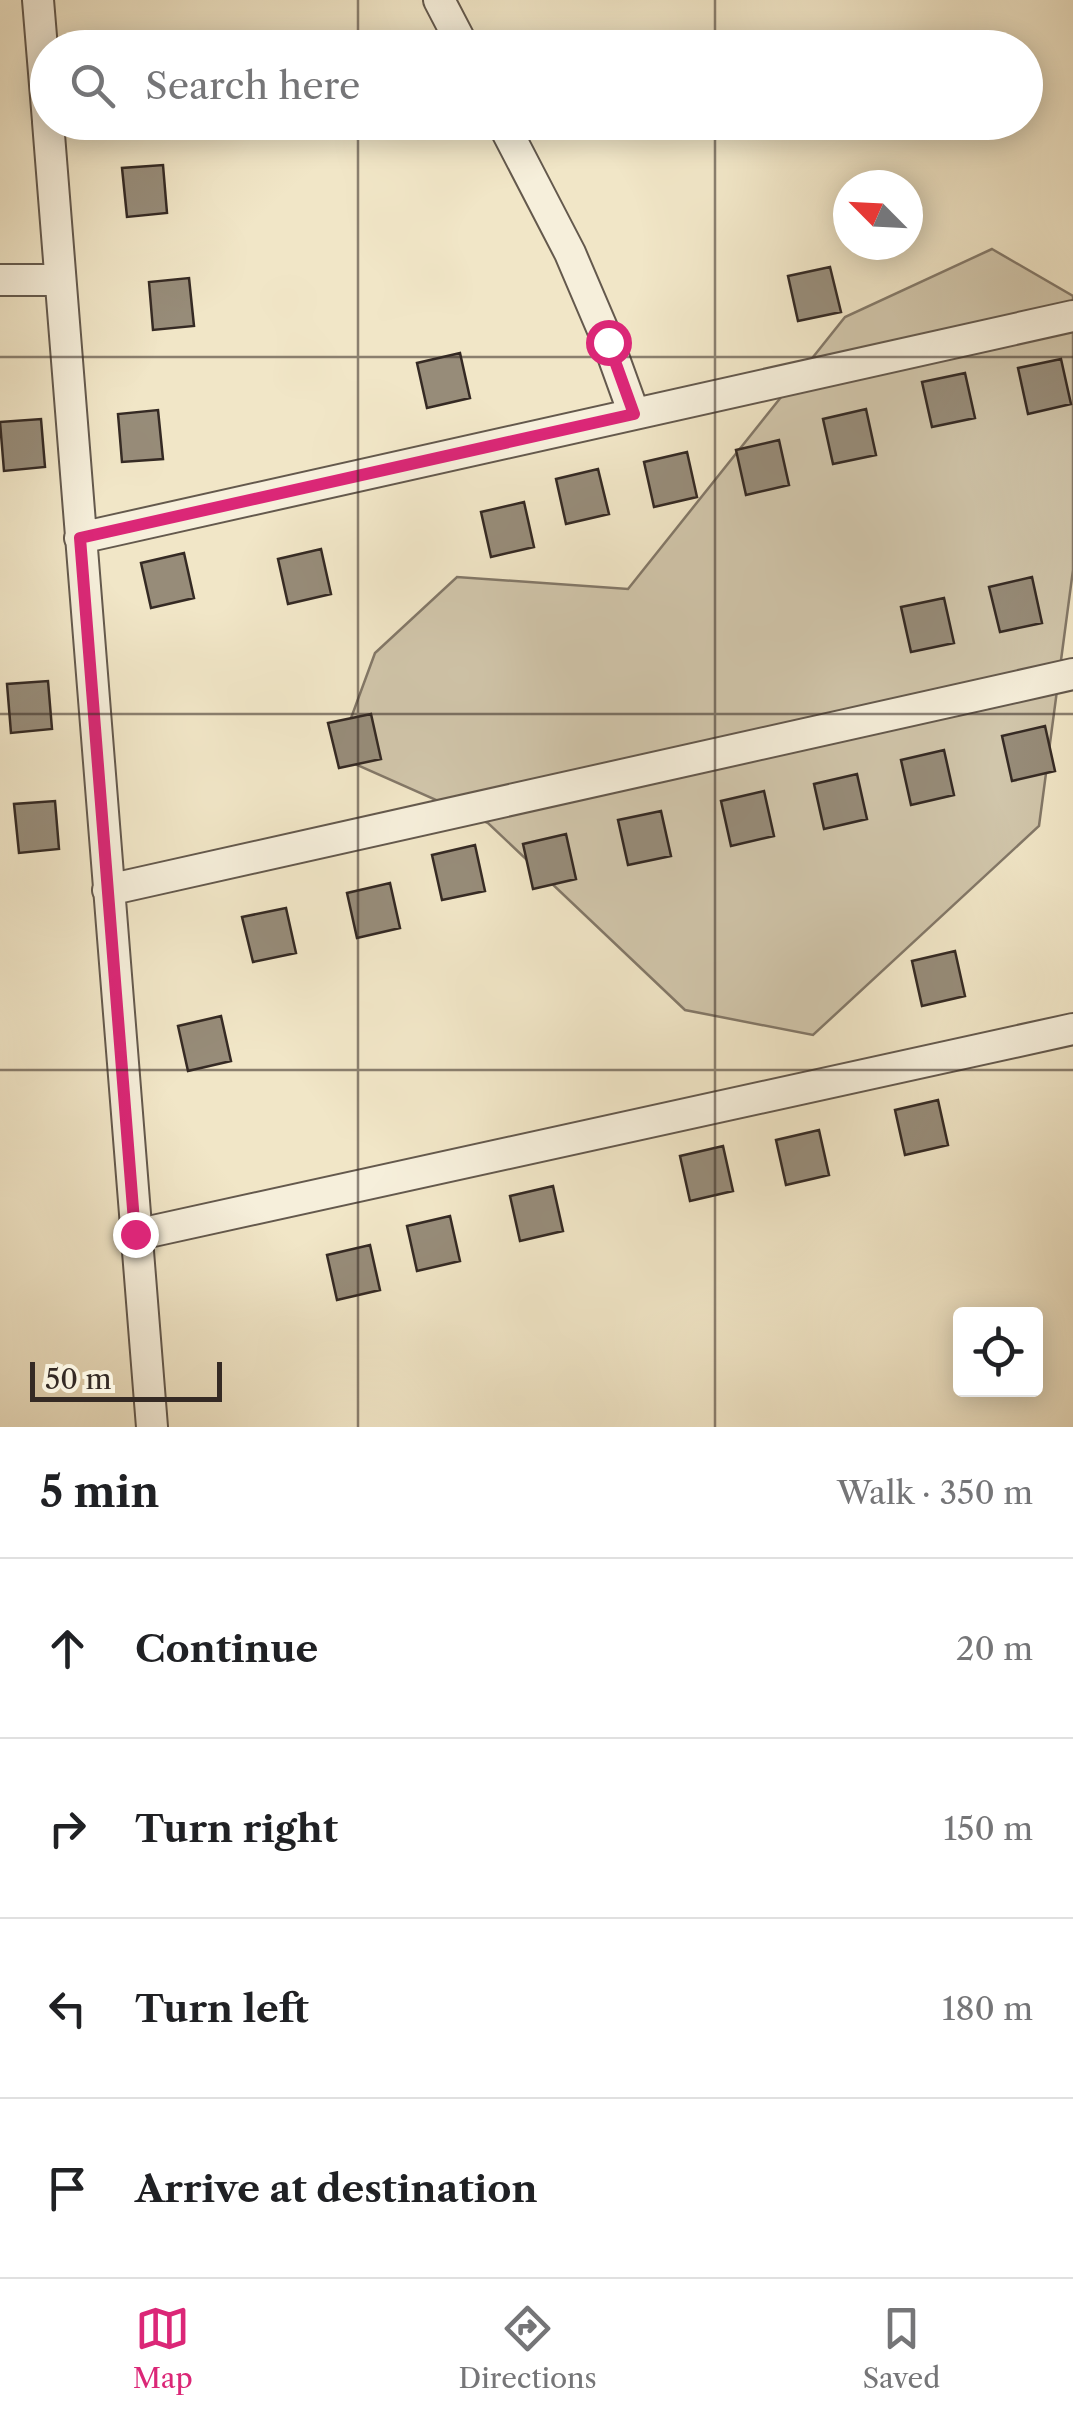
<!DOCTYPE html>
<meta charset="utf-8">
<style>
body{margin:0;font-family:"Libre Caslon Text",serif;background:#f2f2f2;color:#202124}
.controls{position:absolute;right:30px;bottom:30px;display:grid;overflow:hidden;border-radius:10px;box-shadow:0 5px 25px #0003}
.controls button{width:90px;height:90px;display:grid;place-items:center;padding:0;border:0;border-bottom:2px solid #e0e0e0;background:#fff;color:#202124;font:50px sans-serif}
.compass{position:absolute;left:833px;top:170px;width:90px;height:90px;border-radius:50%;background:#fff;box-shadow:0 5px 25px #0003;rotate:294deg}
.scale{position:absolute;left:30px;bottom:25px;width:192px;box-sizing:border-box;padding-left:10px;border:5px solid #352a24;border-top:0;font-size:28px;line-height:35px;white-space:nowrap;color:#352a24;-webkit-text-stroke:8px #f6efdb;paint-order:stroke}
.stop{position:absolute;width:30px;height:30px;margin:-22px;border:8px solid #db2777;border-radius:50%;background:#fff}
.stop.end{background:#db2777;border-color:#fff;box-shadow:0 2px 10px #0008}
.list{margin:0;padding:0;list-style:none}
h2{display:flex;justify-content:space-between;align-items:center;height:130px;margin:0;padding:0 40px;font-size:42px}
h2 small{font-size:32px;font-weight:400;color:#757577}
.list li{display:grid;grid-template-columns:65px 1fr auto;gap:30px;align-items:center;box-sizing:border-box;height:180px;padding:0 40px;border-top:2px solid #e0e0e0}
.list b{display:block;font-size:38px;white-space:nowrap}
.list em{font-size:32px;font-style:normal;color:#757577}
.icon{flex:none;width:55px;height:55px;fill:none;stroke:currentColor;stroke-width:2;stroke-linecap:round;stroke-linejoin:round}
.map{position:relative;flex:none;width:1073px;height:1427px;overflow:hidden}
.search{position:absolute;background:#fff;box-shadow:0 5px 25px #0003;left:30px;right:30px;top:30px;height:110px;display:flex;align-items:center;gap:25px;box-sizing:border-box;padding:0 35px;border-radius:55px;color:#757577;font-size:38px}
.sheet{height:850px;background:#fff}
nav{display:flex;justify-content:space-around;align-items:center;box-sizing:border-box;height:140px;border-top:2px solid #e0e0e0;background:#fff;font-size:28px;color:#757577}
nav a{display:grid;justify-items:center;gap:5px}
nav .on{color:#db2777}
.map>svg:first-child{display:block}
.green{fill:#d1c6ab;stroke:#837868;stroke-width:2.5}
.building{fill:#978c79;stroke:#352a24;stroke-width:2.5}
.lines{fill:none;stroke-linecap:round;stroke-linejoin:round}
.minor-casing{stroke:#64594d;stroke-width:34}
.minor{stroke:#f6efdb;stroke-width:30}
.route{stroke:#db2777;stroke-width:12}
.grid{fill:none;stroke:#352a24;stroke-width:2.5;stroke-opacity:0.55}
</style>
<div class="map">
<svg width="1073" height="1427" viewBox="0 0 1073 1427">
<rect width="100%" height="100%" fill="#f1e6c7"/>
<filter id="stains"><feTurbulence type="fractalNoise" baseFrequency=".002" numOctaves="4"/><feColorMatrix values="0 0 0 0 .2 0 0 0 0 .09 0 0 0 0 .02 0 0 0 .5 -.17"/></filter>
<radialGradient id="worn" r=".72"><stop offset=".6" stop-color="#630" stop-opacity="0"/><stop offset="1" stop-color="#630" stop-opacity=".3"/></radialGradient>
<path class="green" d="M992,249L1073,296V570L1039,826L813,1035L685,1010L488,823L337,756L375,653L457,577L628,589L845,317Z"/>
<path class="building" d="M163,165L167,213L127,217L122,168Z
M830,267L841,312L798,321L788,276Z
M189,278L194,326L153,330L149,282Z
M460,353L470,398L427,408L417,363Z
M1061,359L1071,404L1028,414L1018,368Z
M965,373L975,418L932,427L922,382Z
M866,409L876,455L833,464L823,419Z
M158,410L163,459L122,462L118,414Z
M41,419L45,467L4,471L0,422Z
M779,440L789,485L746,495L736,450Z
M687,452L697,497L654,507L644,462Z
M598,469L609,514L566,524L556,479Z
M524,502L534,547L491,557L481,512Z
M321,549L331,594L288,604L278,559Z
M184,553L194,598L151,608L141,563Z
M1032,577L1042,623L1000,632L989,587Z
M944,598L954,643L911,652L901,607Z
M48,681L52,729L11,733L7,684Z
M371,714L381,759L339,768L328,723Z
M1045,726L1055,771L1012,781L1002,736Z
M944,750L954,795L911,805L901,760Z
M857,774L867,819L824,829L814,784Z
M764,791L774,836L731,846L721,801Z
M55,801L59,849L19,853L14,804Z
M661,811L671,856L628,865L618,820Z
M566,834L576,879L533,889L523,844Z
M475,845L485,891L442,900L432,855Z
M390,883L400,928L357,938L347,893Z
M286,908L296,953L253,962L242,917Z
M955,951L965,996L922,1006L912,961Z
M221,1016L231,1061L188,1071L178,1026Z
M938,1100L948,1145L905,1155L895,1110Z
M819,1130L829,1175L786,1185L776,1140Z
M723,1146L733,1191L690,1201L680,1156Z
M553,1186L563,1231L520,1241L510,1196Z
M450,1216L460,1261L417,1271L407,1226Z
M370,1245L380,1290L337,1300L327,1255Z"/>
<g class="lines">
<g class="minor-casing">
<path id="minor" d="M38,0L48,121
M439,0L464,48
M48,122L152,1427
M502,122L570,253L608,342L634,414
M0,280H60
M80,538L1073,316
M108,890L1073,674
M135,1235L1073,1029"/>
</g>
<use href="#minor" class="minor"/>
</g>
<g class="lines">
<path class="route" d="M135,1234L80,538L634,414L608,342"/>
</g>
<path class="grid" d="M358,0V48M715,0V48M358,122V1427M715,122V1427M0,357H1073M0,714H1073M0,1070H1073"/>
<rect width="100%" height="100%" filter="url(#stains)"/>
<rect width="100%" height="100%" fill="url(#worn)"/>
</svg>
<div class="controls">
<button><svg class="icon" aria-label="locate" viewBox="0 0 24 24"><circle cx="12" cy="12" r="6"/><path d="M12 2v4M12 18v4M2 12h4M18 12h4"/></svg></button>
</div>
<svg class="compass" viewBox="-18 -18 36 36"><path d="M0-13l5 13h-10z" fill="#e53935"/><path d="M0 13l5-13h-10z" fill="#757577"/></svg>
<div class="scale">50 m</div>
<div class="stop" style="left:608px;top:342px"></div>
<div class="stop end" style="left:135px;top:1234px"></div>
<div class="search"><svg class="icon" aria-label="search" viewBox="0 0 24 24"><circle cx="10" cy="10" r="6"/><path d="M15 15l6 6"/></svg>Search here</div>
</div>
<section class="sheet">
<h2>5 min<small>Walk · 350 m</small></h2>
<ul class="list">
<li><svg class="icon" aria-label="ahead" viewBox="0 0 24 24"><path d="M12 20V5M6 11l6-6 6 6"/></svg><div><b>Continue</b></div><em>20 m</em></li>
<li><svg class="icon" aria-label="right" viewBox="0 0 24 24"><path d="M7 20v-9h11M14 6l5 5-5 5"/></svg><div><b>Turn right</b></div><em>150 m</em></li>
<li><svg class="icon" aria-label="left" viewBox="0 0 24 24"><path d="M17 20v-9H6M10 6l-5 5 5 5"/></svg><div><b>Turn left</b></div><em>180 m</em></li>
<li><svg class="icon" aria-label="arrive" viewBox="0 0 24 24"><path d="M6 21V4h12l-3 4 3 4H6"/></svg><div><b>Arrive at destination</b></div></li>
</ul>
</section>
<nav>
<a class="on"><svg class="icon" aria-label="map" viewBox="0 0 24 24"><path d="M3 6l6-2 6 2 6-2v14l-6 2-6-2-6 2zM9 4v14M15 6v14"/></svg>Map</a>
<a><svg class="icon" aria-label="directions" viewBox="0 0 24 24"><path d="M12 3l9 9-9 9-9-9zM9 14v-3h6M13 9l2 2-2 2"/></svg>Directions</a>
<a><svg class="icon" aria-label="saved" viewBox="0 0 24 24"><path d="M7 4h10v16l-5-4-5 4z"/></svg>Saved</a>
</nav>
